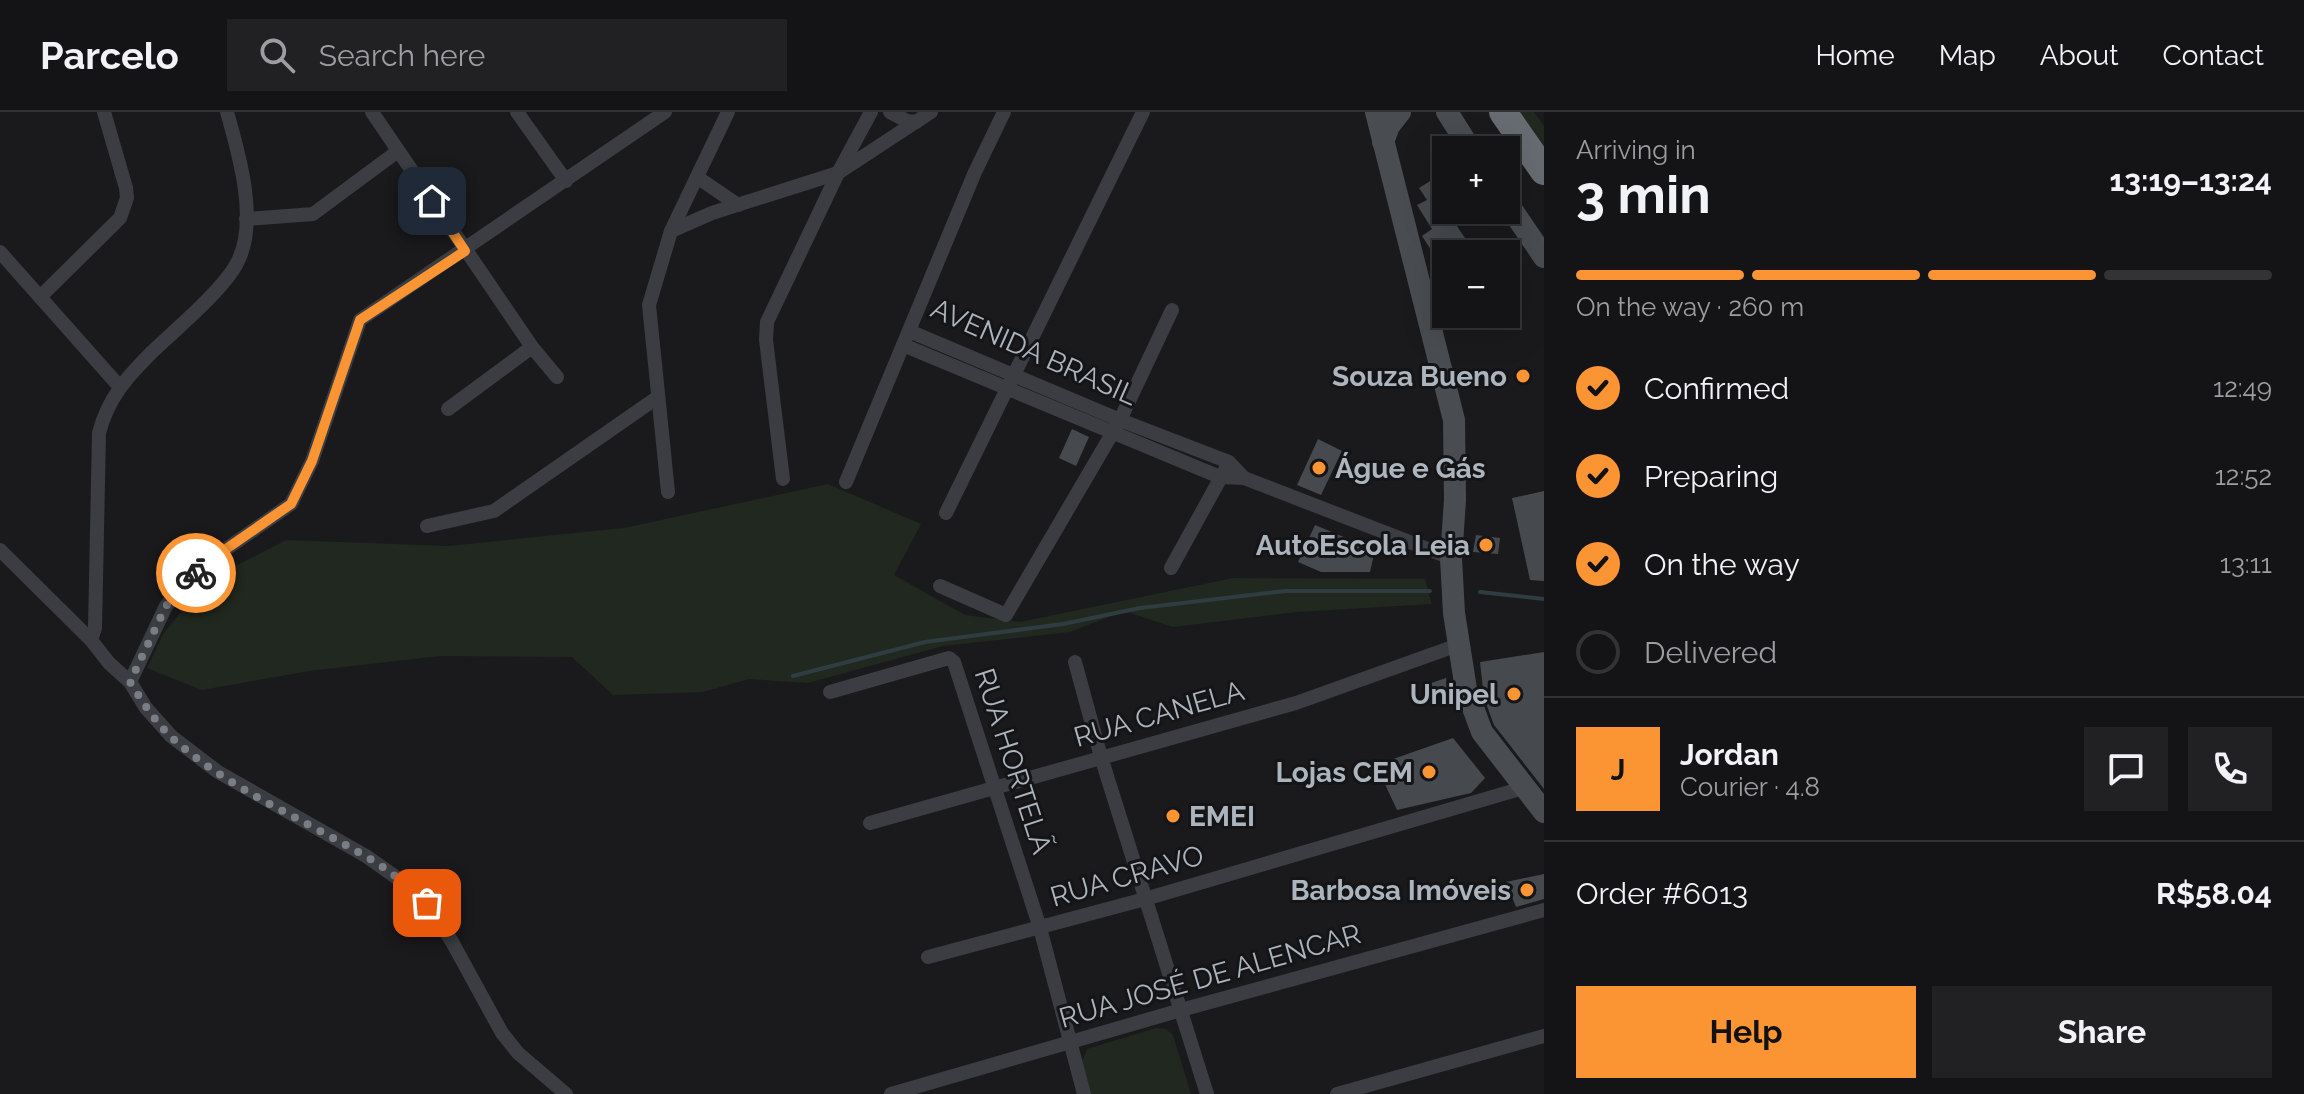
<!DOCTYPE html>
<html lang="en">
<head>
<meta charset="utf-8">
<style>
  :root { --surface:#141416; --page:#212123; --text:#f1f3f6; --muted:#9d9ea1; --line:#333335; --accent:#fb9534 }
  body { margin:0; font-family:Raleway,sans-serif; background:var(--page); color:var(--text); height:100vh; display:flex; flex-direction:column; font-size:30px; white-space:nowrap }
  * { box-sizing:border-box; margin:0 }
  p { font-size:26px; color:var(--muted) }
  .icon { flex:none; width:44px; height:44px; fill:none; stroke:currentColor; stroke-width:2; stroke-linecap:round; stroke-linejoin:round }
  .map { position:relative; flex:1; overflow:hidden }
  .drawer { display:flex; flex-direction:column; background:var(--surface); width:760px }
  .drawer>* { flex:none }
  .fabs { position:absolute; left:1432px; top:24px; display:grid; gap:16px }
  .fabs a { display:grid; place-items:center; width:88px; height:88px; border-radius:0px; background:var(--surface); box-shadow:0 8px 32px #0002,0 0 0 2px var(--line); font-size:40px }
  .pin { position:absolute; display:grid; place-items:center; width:68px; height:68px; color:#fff; margin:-34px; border-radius:16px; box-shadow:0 4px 12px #0006 }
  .courier { position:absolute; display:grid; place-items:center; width:80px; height:80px; margin:-40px; border:6px solid #fb9534; border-radius:50%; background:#fff; color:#222; box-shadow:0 2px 10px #0007 }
  .headline em { font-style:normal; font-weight:700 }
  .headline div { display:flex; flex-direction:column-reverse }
  .headline { display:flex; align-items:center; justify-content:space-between; height:136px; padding:0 32px }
  h1 { font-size:52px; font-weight:700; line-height:60px }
  .bar { display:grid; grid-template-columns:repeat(4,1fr); gap:12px 8px; align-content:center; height:96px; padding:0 32px }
  .bar i { height:10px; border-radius:6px; background:var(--line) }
  .bar .current { background:var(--accent) }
  .bar p { grid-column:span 4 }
  .line { display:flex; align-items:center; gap:20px; padding:0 32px; border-top:2px solid var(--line) }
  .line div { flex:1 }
  .round { display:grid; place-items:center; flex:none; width:84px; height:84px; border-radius:0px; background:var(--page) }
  ol { padding:0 32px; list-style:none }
  li { display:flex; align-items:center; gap:24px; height:88px }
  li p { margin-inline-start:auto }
  li .icon { padding:8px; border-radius:50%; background:var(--accent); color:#111; stroke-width:4 }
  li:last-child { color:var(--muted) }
  li i { width:44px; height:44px; border:4px solid var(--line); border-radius:50% }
  .button { display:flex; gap:16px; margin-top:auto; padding:16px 32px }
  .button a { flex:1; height:92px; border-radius:0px; background:var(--accent); color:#111; font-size:32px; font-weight:700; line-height:92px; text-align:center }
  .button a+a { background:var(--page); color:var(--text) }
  header { display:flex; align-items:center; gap:48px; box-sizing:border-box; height:112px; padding:0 40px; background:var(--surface); border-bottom:2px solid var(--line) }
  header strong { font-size:38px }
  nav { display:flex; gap:44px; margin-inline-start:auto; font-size:28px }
  .search { width:560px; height:72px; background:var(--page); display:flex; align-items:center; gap:20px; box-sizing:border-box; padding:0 28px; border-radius:0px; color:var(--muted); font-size:30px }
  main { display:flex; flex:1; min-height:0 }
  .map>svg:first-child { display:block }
</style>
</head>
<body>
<header>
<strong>Parcelo</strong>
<div class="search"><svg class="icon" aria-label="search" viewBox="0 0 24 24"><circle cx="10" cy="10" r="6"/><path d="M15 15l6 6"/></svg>Search here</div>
<nav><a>Home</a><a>Map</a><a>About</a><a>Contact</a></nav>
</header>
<main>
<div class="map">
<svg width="1544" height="982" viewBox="0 0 1544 982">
  <rect width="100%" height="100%" fill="#1a1a1d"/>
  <g fill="#20281f">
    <path d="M1511,0h23l10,14v32z"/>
    <path d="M828,372l93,40 -27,51 71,40 55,7 213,-44 192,1 7,25 -135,8 -124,15 -49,-16 -54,21 -127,14 -135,37 -59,-4 -46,13 -90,3 -41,-38 -132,-1 -131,15 -107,19 -55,-22 16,-34 43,-53 80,-41 162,6 176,-18z"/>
    <path d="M1156,916l10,1 7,6 18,59h-100l-9,-32 5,-13z"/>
  </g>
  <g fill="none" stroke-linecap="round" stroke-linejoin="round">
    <g stroke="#2f3d42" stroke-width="4">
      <path d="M1480,480l64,7"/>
      <path d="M793,564l132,-34 138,-18 77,-16 145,-17h145"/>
    </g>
  </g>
  <g fill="#46494d">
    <path d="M1435,66l11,18v14l23,34 8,-5 10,15h-41v19l-24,-37 10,-7 -15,-24 10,-5 -8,-12z"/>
    <path d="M1072,317l17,8 -13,29 -17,-8z"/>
    <path d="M1318,327l24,12 -21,44 -24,-10z"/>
    <path d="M1544,379v90l-14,-1 -18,-82z"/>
    <path d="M1315,413l60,25 -5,22h-49l-23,-10z"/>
    <path d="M1476,423l24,3 -2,16 -25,-2z"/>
    <path d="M1544,540v137l-50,-64 -10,-27 -4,-36z"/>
    <path d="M1446,566l2,14 -17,7 -6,-14z"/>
    <path d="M1453,626l32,40 -14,15 -74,17 -21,-45z"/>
    <path d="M1544,762v25l-28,8 -10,-25z"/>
  </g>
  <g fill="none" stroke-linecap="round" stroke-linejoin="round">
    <g stroke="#3b3d42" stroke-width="14">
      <path d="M372,0l160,235 25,30"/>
      <path d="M517,0l49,69"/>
      <path d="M890,0l17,9 9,1"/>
      <path d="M697,65l41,28"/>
      <path d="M246,107l67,-5 85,-63"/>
      <path d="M671,119l41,-18 126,-40 93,-61"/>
      <path d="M0,140l119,134"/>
      <path d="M40,185l80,-79 7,-20 -1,-10 -22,-76"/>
      <path d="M909,219l211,89 109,42 15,16"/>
      <path d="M903,233l317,132 24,1 207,80"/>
      <path d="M448,297l84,-62"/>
      <path d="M783,367l-17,-139 1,-18 71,-149 33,-61"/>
      <path d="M846,370l129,-310 29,-60"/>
      <path d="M668,380l-19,-187 22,-74 57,-119"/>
      <path d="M946,401l197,-401"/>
      <path d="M427,414l67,-15 164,-114"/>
      <path d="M0,438l91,90 18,23 21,19 16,26 25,28 47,36 148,84 34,24 27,23 24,37 51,93 16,20 48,41"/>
      <path d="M1171,456l54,-98"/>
      <path d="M940,474l66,29 114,-195 52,-110"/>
      <path d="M91,528l4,-12 4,-195c9,-35 28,-56 53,-81 23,-22 72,-63 85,-89 22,-41 2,-109 -10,-151"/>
      <path d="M1075,550l26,95 106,337"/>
      <path d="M130,570l36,-76 37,-41 88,-61 21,-43 48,-141 305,-208"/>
      <path d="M830,580l119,-34 5,4 86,266 44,166"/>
      <path d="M870,711l426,-120 162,-58"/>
      <path d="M928,845l217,-58 378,-111"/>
      <path d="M891,982l290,-84 363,-100"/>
      <path d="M1337,982l207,-58"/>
    </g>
    <g stroke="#494d52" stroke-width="22">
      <path d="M1376,0l78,308 1,80 -4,58 3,55 12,76 16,43 62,80"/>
      <path d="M1447,0l24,38"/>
      <path d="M1383,30l6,-16 11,-14"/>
      <path d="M1506,89l38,56"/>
    </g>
    <path stroke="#676c73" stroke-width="28" d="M1503,0l41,59"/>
  </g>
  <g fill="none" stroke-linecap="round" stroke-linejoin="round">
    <path stroke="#797e85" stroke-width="8" stroke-dasharray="0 14.4" d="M196,461l-30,33 -36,76c12,19 24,38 40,54 55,51 129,81 193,119 24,13 44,30 64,48"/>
    <path stroke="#fb9534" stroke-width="10" d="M196,461l7,-8 88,-61 21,-43 48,-141 105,-69 -33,-50"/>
  </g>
  <g fill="#fb9534" stroke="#151518" stroke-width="3">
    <circle cx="1523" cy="264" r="8"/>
    <circle cx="1319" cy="356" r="8"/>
    <circle cx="1486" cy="433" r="8"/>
    <circle cx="1514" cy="582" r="8"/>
    <circle cx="1429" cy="660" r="8"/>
    <circle cx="1173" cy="704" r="8"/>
    <circle cx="1527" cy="778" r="8"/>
  </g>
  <g text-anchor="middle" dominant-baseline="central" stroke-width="6" stroke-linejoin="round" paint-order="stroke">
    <g font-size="28" fill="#acb4bd" stroke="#151518">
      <text transform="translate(1034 240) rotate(24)">AVENIDA BRASIL</text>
      <text transform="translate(1159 602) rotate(-16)">RUA CANELA</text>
      <text transform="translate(1013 649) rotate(72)">RUA HORTELÃ</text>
      <text transform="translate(1127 764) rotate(-16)">RUA CRAVO</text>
      <text transform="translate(1210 864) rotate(-16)">RUA JOSÉ DE ALENCAR</text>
    </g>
    <g font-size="28" font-weight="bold" fill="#acb4bd" stroke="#151518" text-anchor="end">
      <text x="1507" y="264">Souza Bueno</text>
      <text x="1335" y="356" text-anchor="start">Águe e Gás</text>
      <text x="1470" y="433">AutoEscola Leia</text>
      <text x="1498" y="582">Unipel</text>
      <text x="1413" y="660">Lojas CEM</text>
      <text x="1189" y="704" text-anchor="start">EMEI</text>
      <text x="1511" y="778">Barbosa Imóveis</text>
    </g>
  </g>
</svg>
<div class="fabs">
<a>+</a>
<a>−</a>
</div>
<div class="pin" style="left:427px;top:791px;background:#ea580c"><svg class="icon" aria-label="bag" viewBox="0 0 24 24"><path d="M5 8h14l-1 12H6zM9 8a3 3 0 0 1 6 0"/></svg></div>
<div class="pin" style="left:432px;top:89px;background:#1f2937"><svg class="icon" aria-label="home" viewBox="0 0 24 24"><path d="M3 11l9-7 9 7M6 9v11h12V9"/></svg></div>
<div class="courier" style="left:196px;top:461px"><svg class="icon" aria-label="bike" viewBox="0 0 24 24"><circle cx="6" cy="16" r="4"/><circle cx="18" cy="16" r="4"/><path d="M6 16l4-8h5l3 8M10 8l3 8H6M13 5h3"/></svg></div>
</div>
<section class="drawer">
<div class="headline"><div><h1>3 min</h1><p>Arriving in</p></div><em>13:19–13:24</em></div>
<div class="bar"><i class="current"></i><i class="current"></i><i class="current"></i><i></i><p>On the way · 260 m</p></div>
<ol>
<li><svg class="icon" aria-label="check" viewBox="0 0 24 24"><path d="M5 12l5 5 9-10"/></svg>Confirmed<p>12:49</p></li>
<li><svg class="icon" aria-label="check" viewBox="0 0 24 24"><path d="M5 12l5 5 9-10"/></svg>Preparing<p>12:52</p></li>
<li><svg class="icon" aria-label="check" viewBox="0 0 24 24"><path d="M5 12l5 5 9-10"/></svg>On the way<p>13:11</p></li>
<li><i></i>Delivered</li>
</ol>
<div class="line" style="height:144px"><b class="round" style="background:var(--accent);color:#111">J</b><div><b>Jordan</b><p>Courier · 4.8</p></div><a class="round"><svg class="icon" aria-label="chat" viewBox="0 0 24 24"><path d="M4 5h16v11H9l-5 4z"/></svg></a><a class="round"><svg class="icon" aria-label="phone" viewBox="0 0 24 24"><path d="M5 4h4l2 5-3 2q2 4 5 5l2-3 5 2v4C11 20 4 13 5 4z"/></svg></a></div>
<div class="line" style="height:104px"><div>Order #6013</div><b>R$58.04</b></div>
<div class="button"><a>Help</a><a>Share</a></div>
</section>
</main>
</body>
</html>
